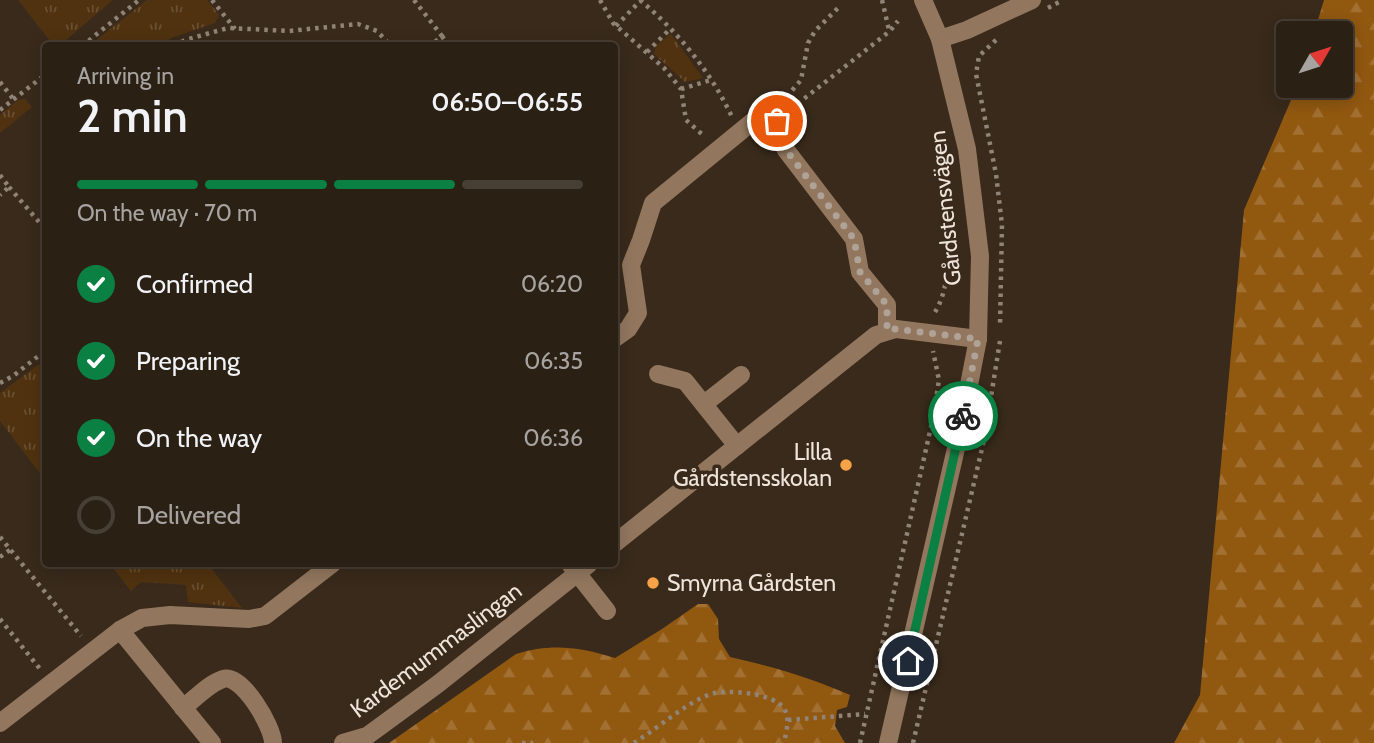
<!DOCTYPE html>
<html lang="en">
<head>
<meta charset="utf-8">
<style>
  :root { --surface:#2b2014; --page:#33281d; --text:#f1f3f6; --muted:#a6a3a0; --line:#473e34; --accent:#0b8043 }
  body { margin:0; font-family:Cabin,sans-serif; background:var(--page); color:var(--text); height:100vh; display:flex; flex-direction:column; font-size:26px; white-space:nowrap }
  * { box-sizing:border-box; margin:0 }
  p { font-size:23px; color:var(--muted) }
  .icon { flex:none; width:38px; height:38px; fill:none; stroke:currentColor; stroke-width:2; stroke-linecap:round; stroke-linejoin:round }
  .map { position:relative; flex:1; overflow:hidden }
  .sheet { position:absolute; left:42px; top:42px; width:576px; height:525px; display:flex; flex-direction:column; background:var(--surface); border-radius:7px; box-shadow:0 4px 18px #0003,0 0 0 2px var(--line) }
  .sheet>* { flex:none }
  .needle { width:46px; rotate:51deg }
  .controls { position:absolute; left:1276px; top:21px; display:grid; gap:14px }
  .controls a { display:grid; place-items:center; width:77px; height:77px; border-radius:7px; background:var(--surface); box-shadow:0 4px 18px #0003,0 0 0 2px var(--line); font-size:35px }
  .pin { position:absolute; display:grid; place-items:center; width:60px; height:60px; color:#fff; margin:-30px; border:4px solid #fff; border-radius:50%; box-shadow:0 2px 7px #0007 }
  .courier { position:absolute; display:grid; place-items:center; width:70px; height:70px; margin:-35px; border:5px solid #0b8043; border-radius:50%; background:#fff; color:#222; box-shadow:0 2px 9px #0007 }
  .overview em { font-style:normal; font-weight:600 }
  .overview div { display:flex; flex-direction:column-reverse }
  .overview { display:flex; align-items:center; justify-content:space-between; height:119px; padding:0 35px }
  h1 { font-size:46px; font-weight:600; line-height:52px }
  .bar { display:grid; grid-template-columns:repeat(4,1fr); gap:10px 7px; align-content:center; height:84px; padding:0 35px }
  .bar i { height:9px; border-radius:5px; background:var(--line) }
  .bar .selected { background:var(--accent) }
  .bar p { grid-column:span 4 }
  ol { padding:0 35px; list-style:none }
  li { display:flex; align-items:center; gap:21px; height:77px }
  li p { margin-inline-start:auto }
  li .icon { padding:7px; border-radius:50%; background:var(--accent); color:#fff; stroke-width:4 }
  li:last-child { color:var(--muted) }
  li i { width:38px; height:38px; border:4px solid var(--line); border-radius:50% }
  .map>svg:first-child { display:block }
</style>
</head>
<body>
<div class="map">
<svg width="1374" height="743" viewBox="0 0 1374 743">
  <defs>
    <pattern id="grass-tufts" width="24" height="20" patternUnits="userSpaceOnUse" patternTransform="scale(1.75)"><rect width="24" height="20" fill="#503210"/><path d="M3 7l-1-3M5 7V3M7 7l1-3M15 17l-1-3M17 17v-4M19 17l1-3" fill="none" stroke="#6a5032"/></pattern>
    <pattern id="forest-firs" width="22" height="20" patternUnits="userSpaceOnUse" patternTransform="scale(1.75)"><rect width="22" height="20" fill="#915810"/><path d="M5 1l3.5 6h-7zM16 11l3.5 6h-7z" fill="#a17032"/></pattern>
  </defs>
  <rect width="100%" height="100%" fill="#392a1b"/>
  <g fill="url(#grass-tufts)">
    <path d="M18,0h95l-53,45 -6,1z"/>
    <path d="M147,0h60l12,15 -4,8 -44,15 -11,7h-70z"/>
    <path d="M670,34h1l32,44 -18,4 -31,-28 2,-8z"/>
    <path d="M25,99l7,8 -32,26v-18l18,-15z"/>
    <path d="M45,364h1l-1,116 -45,-59v-28l38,-28z"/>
    <path d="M110,564h98l34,44 -54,-6 -2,-17 -45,-3 -10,9z"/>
  </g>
  <g fill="url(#forest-firs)">
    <path d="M1324,0h50v743h-200l26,-48 44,-485 53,-124h43v-53h-26z"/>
    <path d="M698,604h10l10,15 1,20 11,18c41,9 82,21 120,38l-3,12 -10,3 -2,16 10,17h-456l127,-89c35,-11 64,-7 99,4l47,-29z"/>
  </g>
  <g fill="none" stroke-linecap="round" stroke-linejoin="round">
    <g stroke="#908377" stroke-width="4.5" stroke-dasharray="3.5 5" stroke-linecap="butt">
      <path d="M212,0l23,29"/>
      <path d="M414,0l28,36 -12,10"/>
      <path d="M600,0l13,23 51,45 17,21 5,31 18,16"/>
      <path d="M640,0c38,32 71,72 92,117"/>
      <path d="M882,0l7,30"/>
      <path d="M1048,8l15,-8"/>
      <path d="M616,26l25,-26"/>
      <path d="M442,36l6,10"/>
      <path d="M996,40l-17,16 -3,18 20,100 6,51 -2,101"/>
      <path d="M82,46l57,-46"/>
      <path d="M174,46l11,-6 43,-12 61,3 69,-7 19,7 14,15"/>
      <path d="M647,52l24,-24"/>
      <path d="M0,82l14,18"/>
      <path d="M681,89l30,-9"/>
      <path d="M781,103l20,-23 7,-37 7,-12 25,-25"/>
      <path d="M791,109l99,-78 8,-10"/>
      <path d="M0,110l46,-36"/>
      <path d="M0,175l9,12 -9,8"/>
      <path d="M9,187l37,43"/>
      <path d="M935,312c25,-39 7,-123 3,-169l6,-10"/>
      <path d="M0,383l13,-7 33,-26"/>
      <path d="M0,537l81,99"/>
      <path d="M0,557l10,-7"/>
      <path d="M0,619l40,50"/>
      <path d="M788,720l77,-6"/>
      <path d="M522,743h11"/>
      <path d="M634,743c24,-15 48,-37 74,-48 16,-7 69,-2 77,15 5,10 1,23 -1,33"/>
      <path d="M860,743l73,-325 6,-38 -6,-29"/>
      <path d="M913,743l71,-303 16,-99"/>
    </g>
    <g stroke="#92775e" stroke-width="18">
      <path d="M940,39l27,-9 65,-30"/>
      <path d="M614,339l14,-10 10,-16 -7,-48 10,-25 12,-37 99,-81 11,-2 14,1 1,11 8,18 68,89 6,33 27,33v25"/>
      <path d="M658,374l27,7 52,65"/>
      <path d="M704,404l37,-29"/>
      <path d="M614,544l262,-209 20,-6 82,10"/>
      <path d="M570,564l37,47"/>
      <path d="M120,630l92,113"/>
      <path d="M183,708c12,-9 25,-24 40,-29 19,-6 50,48 50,64"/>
      <path d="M0,723l120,-93 22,-12 28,-3 79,4 16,-3 67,-52"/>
      <path d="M343,743l24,-7 71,-52 151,-120"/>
      <path d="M888,743l72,-312 18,-92 2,-83 -13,-107 -27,-110 -17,-39"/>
    </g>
  </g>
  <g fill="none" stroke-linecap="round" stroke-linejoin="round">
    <path stroke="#afa397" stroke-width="7" stroke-dasharray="0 12.6" d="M777,121l1,11 8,18 68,89 6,33 27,33v25l9,-1 82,10 -15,77"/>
    <path stroke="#0b8043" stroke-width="9" d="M908,661l55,-245"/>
  </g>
  <g fill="#f6a246" stroke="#392a1b" stroke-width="2.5">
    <circle cx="846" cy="465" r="7"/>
    <circle cx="653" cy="583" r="7"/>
  </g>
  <g text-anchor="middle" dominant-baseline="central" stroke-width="7" stroke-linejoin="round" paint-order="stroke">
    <g font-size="23" fill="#eee4da" stroke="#392a1b">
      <text transform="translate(945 208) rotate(-96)">Gårdstensvägen</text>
      <text transform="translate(436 650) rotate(-37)">Kardemummaslingan</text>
    </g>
    <g font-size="23" fill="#eee4da" stroke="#392a1b" text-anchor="end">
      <text x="832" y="452">Lilla<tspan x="832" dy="26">Gårdstensskolan</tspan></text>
      <text x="667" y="583" text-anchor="start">Smyrna Gårdsten</text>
    </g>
  </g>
</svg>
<div class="controls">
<a><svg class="needle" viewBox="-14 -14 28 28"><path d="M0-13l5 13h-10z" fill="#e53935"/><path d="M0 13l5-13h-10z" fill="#a6a3a0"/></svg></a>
</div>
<div class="pin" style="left:777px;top:121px;background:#ea580c"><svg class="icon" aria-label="bag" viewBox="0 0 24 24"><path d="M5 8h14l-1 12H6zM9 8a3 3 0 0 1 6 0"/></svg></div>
<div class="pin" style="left:908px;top:661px;background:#1f2937"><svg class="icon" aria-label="home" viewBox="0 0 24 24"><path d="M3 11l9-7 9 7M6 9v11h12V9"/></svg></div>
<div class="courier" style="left:963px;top:416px"><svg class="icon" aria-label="bike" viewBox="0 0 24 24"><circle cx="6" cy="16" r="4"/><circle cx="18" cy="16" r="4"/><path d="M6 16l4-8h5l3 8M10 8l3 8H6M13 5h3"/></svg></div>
<section class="sheet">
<div class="overview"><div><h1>2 min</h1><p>Arriving in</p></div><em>06:50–06:55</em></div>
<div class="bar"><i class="selected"></i><i class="selected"></i><i class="selected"></i><i></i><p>On the way · 70 m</p></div>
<ol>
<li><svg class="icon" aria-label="check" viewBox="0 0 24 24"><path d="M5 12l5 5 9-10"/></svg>Confirmed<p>06:20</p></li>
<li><svg class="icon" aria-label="check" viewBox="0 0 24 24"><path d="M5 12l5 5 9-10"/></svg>Preparing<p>06:35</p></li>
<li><svg class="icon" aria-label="check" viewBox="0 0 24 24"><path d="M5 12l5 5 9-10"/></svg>On the way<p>06:36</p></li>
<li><i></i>Delivered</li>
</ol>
</section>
</div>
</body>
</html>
